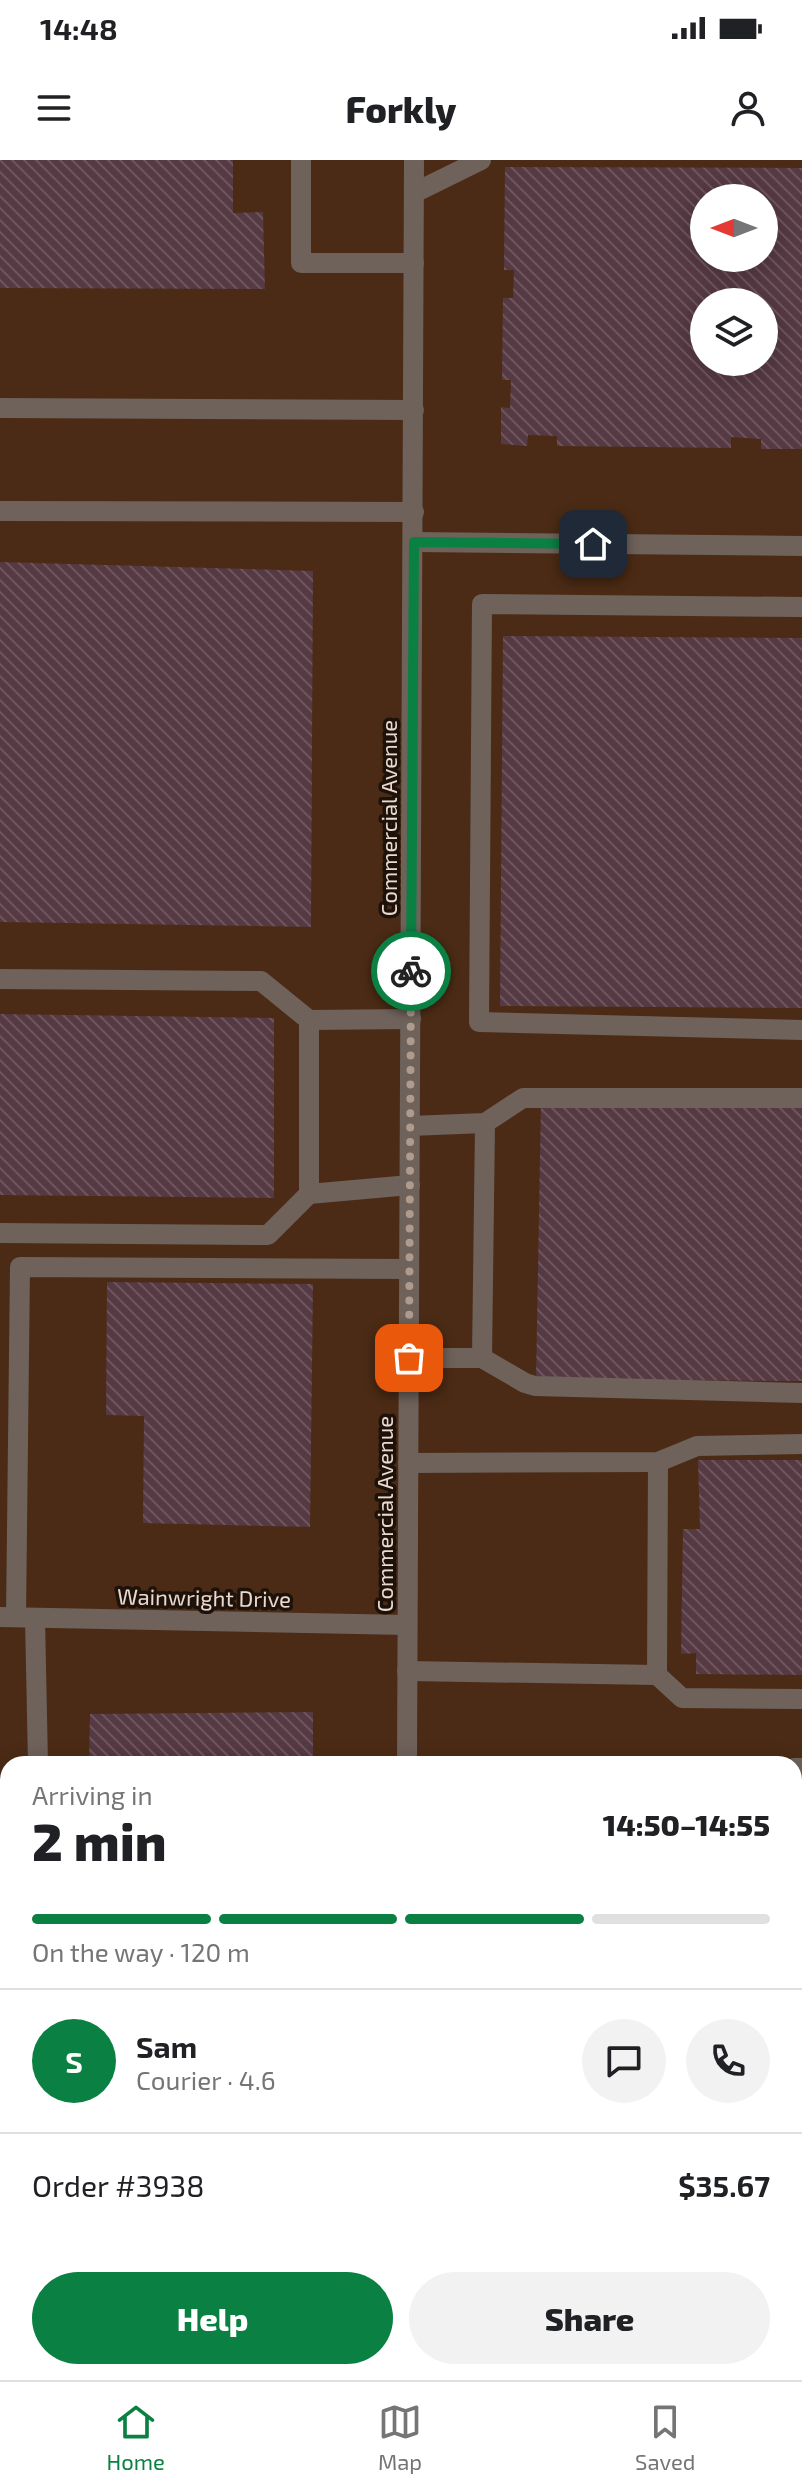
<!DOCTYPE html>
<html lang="en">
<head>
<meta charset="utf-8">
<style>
  :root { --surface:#fff; --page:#f2f2f2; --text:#202124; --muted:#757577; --line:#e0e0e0; --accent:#0b8043 }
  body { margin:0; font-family:"Exo 2",sans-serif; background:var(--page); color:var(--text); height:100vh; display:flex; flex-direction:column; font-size:30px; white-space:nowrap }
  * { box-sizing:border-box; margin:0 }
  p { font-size:26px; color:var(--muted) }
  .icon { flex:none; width:44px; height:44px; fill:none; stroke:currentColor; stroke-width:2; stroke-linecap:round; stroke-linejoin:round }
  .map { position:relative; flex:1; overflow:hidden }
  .sheet { position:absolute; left:0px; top:1596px; width:802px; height:624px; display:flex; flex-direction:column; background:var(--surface); border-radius:24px 24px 0 0; box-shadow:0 4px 20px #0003 }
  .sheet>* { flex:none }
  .needle { width:52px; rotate:270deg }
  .tools { position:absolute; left:690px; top:24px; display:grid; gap:16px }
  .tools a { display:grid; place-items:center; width:88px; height:88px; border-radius:50%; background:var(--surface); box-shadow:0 4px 20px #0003; font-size:40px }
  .pin { position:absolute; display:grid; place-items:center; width:68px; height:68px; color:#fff; margin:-34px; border-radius:16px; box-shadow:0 4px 12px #0006 }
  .courier { position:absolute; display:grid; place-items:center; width:80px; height:80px; margin:-40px; border:6px solid #0b8043; border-radius:50%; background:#fff; color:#222; box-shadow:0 2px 10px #0007 }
  .head em { font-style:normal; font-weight:800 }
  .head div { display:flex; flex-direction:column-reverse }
  .head { display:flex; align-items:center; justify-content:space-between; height:136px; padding:0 32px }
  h1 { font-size:52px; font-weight:800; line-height:60px }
  .bar { display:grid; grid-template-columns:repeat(4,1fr); gap:12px 8px; align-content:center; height:96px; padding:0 32px }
  .bar i { height:10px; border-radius:6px; background:var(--line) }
  .bar .current { background:var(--accent) }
  .bar p { grid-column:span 4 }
  .line { display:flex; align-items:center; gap:20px; padding:0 32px; border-top:2px solid var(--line) }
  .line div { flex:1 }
  .round { display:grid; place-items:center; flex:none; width:84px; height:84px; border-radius:42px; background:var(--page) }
  .button { display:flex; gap:16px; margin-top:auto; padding:16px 32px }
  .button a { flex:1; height:92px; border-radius:48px; background:var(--accent); color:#fff; font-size:32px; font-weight:800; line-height:92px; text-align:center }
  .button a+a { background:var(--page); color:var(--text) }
  .status { display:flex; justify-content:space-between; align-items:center; height:56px; padding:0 40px; background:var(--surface); direction:ltr }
  .status svg { height:22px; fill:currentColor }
  header { display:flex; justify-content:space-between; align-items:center; height:104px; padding:0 32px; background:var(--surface); font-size:36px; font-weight:800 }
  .tab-bar { display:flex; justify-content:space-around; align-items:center; height:112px; border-top:2px solid var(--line); background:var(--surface); font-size:22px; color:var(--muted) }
  .tab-bar a { display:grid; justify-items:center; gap:4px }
  .tab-bar .current { color:var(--accent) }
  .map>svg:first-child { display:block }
</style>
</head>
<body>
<div class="status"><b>14:48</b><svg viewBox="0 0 49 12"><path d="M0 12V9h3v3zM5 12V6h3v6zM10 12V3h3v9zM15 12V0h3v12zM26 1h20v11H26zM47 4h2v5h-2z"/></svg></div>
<header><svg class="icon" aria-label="menu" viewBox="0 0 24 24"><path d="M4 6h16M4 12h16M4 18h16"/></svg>Forkly<svg class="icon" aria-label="person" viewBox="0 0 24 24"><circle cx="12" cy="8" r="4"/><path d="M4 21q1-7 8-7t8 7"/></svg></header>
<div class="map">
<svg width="802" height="2220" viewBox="0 0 802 2220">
  <defs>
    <pattern id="building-back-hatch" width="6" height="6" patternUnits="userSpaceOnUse" patternTransform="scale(2)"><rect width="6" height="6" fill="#553943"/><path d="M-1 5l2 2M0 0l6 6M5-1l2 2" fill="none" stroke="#6e555d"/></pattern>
  </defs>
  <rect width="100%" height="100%" fill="#3f2514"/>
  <path fill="#4b2b15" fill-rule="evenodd" d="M0,0h802v2220h-802zM704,38h60v60h-60zM704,142h60v60h-60zM8,1604h786v608h-786z"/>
  <g fill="url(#building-back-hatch)" fill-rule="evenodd">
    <path d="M0,0h233v53l30,-1 2,77 -265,-1z"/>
    <path d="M505,7l297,1v281h-41v-10l-30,-2v11l-174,-2v-10l-29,-1 -1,11 -26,-2v-37l9,1 1,-28h-9l1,-82h10l1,-28h-10zM704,38h60v60h-60zM704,142h60v60h-60z"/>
    <path d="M0,402l313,9 -2,356 -311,-5z"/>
    <path d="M503,476l299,2v370l-302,-2z"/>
    <path d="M0,854l274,4v180l-274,-3z"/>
    <path d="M541,942l261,3v276l-266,-2z"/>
    <path d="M107,1122l206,2 -3,243 -167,-4 1,-107 -38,-1z"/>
    <path d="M698,1300h104v215l-106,-1v-21l-15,1 2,-125h17z"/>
    <path d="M313,1552v52h-224l1,-50z"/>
    <rect x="794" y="1631" width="8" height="269"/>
    <path d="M794,2005h8v215h-303v-8h295z"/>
    <rect x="0" y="2056" width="8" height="139"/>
  </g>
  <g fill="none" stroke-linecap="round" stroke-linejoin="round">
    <g stroke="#6e625b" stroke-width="20">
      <path d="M301,0v103h113"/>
      <path d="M414,33l67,-33"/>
      <path d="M0,248l414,2"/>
      <path d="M0,351l414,1"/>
      <path d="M802,447l-320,-3 -3,418 323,8"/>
      <path d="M0,819l261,2 48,39 102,-1"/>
      <path d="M309,860v174"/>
      <path d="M410,966l75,-3 38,-25h279"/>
      <path d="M0,1073l268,2 41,-41 101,-9"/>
      <path d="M409,1198h73l43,25 10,3 267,7"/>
      <path d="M482,1198l3,-235"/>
      <path d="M408,1303l250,-1 39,-16 105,-2"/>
      <path d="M16,1457l4,-350 389,2"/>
      <path d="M35,1458l3,146"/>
      <path d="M407,1511l250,4 25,23 120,1"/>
      <path d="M657,1515l1,-213"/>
      <path d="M794,1608h8"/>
      <path d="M794,1916l8,1"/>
      <path d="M0,2020h8"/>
    </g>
    <g stroke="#6e625b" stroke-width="20">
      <path d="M414,382l388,4"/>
      <path d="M0,1457l407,8"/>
      <path d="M407,1604l7,-1604"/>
      <path d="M404,2220v-8"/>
    </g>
  </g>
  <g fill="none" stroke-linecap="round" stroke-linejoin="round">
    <path stroke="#af9a8e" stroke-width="8" stroke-dasharray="0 14.4" d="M409,1198l2,-387"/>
    <path stroke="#0b8043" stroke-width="10" d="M411,811l3,-429 179,2"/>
  </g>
  <g text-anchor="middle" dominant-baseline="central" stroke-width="7" stroke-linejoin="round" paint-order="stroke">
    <g font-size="22" fill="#ebd9cf" stroke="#1d120a">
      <text transform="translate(388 658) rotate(-90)">Commercial Avenue</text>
      <text transform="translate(384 1354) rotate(-90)">Commercial Avenue</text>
      <text transform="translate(204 1437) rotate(1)">Wainwright Drive</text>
    </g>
  </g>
</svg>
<div class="tools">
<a><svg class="needle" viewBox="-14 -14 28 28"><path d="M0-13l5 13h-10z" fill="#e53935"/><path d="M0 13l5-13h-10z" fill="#757577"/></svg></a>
<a><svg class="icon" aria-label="layers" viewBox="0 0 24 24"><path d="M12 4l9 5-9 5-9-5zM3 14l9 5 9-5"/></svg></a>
</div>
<div class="pin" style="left:409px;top:1198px;background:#ea580c"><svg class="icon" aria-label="bag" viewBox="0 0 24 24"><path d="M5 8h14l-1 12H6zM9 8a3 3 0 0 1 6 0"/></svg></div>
<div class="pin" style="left:593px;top:384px;background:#1f2937"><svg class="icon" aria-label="home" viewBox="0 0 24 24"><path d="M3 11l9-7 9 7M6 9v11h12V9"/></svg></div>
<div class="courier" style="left:411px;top:811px"><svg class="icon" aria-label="bike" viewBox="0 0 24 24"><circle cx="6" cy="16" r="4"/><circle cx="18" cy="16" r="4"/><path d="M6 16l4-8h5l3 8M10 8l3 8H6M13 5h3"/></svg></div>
<section class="sheet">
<div class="head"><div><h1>2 min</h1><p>Arriving in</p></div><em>14:50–14:55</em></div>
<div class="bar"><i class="current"></i><i class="current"></i><i class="current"></i><i></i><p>On the way · 120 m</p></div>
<div class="line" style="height:144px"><b class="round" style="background:var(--accent);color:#fff">S</b><div><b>Sam</b><p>Courier · 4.6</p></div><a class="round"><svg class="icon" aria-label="chat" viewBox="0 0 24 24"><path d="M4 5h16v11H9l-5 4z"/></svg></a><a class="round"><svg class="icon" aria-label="phone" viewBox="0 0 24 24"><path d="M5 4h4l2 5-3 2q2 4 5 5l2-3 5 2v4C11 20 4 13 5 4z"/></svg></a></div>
<div class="line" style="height:104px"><div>Order #3938</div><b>$35.67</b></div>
<div class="button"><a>Help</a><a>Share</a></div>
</section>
</div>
<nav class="tab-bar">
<a class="current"><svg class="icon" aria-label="home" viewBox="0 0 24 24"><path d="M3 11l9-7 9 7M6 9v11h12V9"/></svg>Home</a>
<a><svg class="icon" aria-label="map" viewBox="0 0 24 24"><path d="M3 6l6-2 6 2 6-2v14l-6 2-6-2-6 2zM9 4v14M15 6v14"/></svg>Map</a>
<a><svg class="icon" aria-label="saved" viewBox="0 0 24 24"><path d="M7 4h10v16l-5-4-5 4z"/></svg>Saved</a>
</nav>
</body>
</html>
